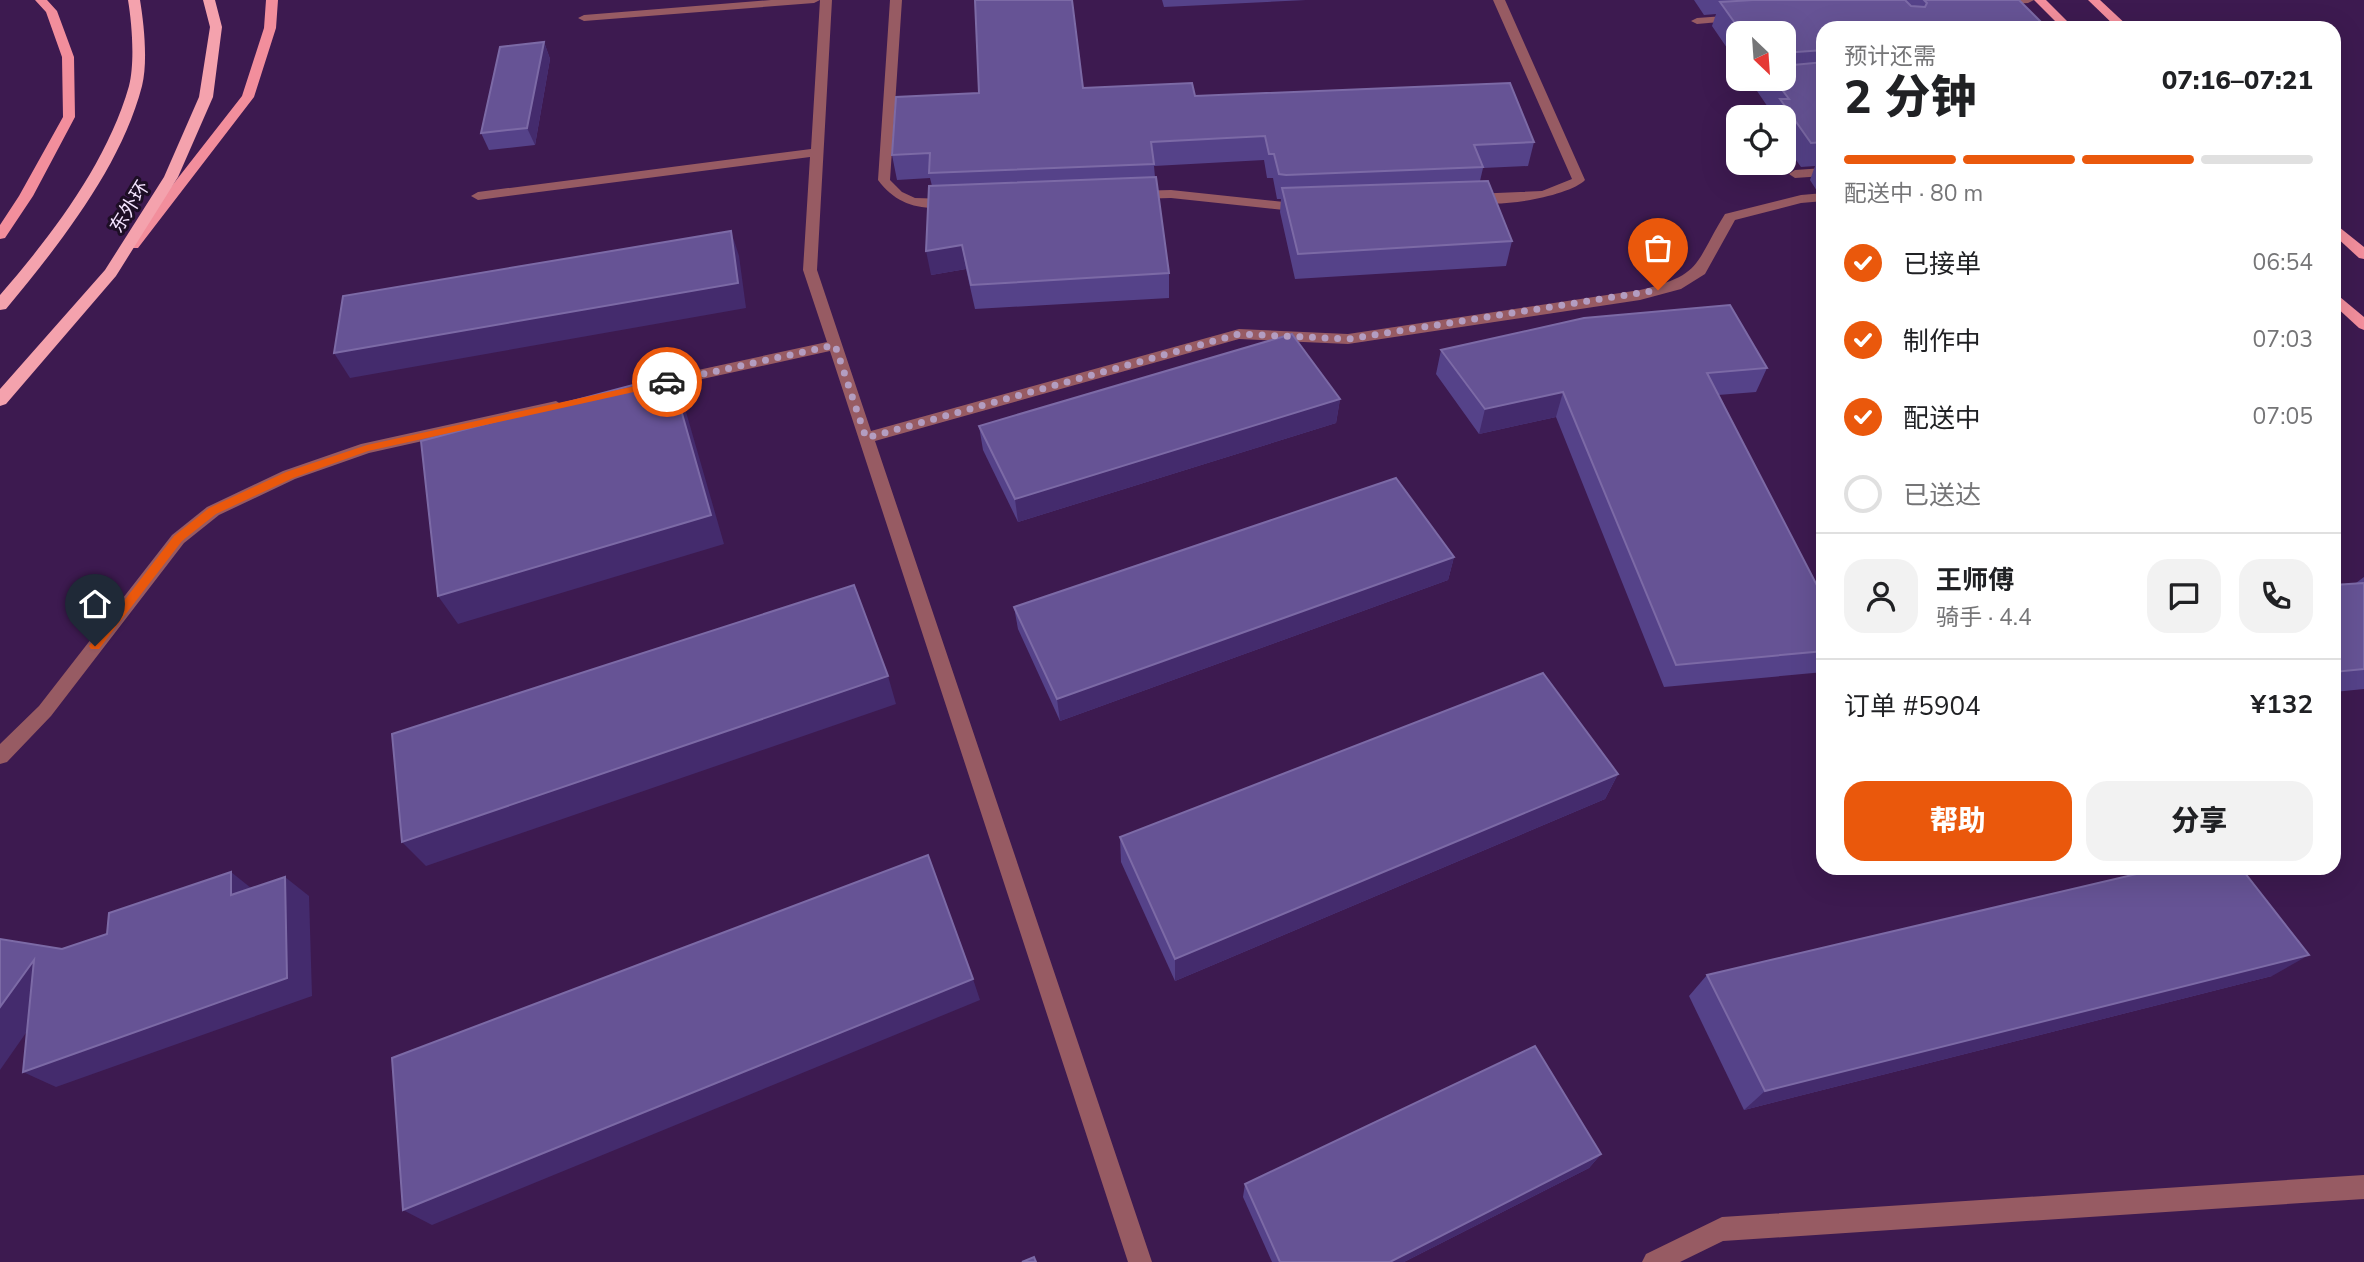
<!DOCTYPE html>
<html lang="zh">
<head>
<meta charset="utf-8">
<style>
  :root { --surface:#fff; --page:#f2f2f2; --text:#202124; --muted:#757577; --line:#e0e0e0; --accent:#ea580c }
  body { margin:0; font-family:"Nunito Sans","Noto Sans SC",sans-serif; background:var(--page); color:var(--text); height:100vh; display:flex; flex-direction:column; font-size:26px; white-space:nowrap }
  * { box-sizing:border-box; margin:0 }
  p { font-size:23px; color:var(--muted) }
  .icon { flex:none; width:38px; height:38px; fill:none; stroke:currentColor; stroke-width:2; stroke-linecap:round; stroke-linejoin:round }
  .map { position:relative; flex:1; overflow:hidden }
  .details { position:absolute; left:1816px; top:21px; width:525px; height:854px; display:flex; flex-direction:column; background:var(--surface); border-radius:21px; box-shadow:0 7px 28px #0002 }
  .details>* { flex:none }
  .needle { width:46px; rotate:155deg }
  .buttons { position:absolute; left:1726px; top:21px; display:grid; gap:14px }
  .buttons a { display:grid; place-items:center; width:70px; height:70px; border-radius:14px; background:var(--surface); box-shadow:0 7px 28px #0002; font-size:35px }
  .pin { position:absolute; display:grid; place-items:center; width:60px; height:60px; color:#fff; margin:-72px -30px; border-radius:50% 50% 50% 0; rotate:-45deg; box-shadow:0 0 7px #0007 }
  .pin .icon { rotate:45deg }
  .courier { position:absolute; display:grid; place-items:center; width:70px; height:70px; margin:-35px; border:5px solid #ea580c; border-radius:50%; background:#fff; color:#222; box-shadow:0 2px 9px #0007 }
  .head em { font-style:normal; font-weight:800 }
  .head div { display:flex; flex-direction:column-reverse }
  .head { display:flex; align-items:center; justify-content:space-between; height:119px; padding:0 28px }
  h1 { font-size:46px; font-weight:800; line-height:52px }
  .bar { display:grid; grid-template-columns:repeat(4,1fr); gap:10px 7px; align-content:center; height:84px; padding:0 28px }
  .bar i { height:9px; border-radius:5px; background:var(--line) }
  .bar .current { background:var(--accent) }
  .bar p { grid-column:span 4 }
  .line { display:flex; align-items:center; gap:18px; padding:0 28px; border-top:2px solid var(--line) }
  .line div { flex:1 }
  .round { display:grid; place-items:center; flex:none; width:74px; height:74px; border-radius:21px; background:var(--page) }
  ol { padding:0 28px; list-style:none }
  li { display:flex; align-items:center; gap:21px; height:77px }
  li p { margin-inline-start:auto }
  li .icon { padding:7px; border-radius:50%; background:var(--accent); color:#fff; stroke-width:4 }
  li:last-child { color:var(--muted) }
  li i { width:38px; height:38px; border:4px solid var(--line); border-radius:50% }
  .action { display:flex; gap:14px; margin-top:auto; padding:14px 28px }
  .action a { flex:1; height:80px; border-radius:21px; background:var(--accent); color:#fff; font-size:28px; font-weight:800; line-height:80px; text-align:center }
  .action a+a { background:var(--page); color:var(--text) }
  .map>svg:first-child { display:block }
</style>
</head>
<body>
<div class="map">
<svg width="2364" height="1262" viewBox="0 0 2364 1262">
  <rect width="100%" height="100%" fill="#3d1a50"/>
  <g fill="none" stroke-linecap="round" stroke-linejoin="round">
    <g fill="#975b63" fill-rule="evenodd">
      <path d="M771,0h49l-6,3 -230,18 -6,-3 6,-3z"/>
      <path d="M820,0h12l-15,270 54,161 368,-102 109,5 292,-44c63,-15 54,-26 85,-76l76,-19 23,-2v8l-23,2 -66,17 -30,54 -24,15 -41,11 -292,44 -109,-5 -364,102 277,821h-24l-298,-911 -178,39 -8,-5 8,-5 175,-38 -24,-72 7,-113 -332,43 -7,-4 7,-4 333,-43z"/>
      <path d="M890,0h12l-12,180 12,12 13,6 34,1 5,1v6c-31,6 -58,-1 -76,-26z"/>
      <path d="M1493,0h12l80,180c-16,17 -101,32 -119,18l7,-4 69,-3 30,-12z"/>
      <path d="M1992,0h42l-6,3 -32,2 -4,-1z"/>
      <path d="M1738,15l4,1v4l-45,4 -6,-3 6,-3z"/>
      <path d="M1824,75v8l-85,7 -6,-4 6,-4z"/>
      <path d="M1824,168v8l-29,2 -6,-4 6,-4z"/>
      <path d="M1171,190l113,12 18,-1 7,4 -7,4 -18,1 -113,-12 -36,1 -7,-4 7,-4z"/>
      <path d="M556,401l8,5 -3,4 -192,43 -74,26 -76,36 -35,28 -133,173 -44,46 -7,2v-20l39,-38 133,-171 35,-28 76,-36 78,-27z"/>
      <path d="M2364,1175v24l-641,42 -43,21h-38l4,-8 76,-37z"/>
    </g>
    <g fill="#f28e9c" fill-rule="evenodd">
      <path d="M35,0h12l10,11 17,46 1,60 -42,79 -28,42 -5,1v-14l19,-29 44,-79 -1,-60 -16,-45z"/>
      <path d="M266,0h12l-2,28 -22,69 -116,151h-10v-6l114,-146 22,-68z"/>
      <path d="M2034,0h12l28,28h-12z"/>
      <path d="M2088,0h12l30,28h-13z"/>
      <path d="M2334,223l30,24v12l-5,-1 -25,-23z"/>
      <path d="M2334,292l30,25v13l-5,-2 -25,-23z"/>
    </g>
    <g fill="#f4a2ad" fill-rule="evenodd">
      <path d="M128,0h12c4,24 8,62 2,86 -21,81 -83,159 -136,223l-6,1v-15c52,-60 107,-132 129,-209 6,-24 3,-62 -1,-86z"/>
      <path d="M203,0h12l7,27 -9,70 -35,80 -62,99 -110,128 -6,2v-17l105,-119 59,-93 35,-80 11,-70z"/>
    </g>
  </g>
  <g fill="#554289">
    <path d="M1162,0h144l-142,7z"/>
    <path d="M1694,0h325l-195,28v163h-7l-7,-11 5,-14 -14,1 -18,-25v-25h-10l1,-1 -17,-25 5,-12h21v-46h-45v31l-26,-38 4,-12 -12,1z"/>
    <path d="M544,42l6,17 -15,86 -46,5 -8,-17z"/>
    <path d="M1083,88l112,8 339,46 -6,24 -45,2 -3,13 32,60 -6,25 -211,13 -15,-67 1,-13h-4l-4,-21h-6l-3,-18 -110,6 1,11 14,96v25l-194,11 -9,-40 -35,6 1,-89 -2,-8 -33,2 -5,-25 87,-62z"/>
    <path d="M1441,350l326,18 -11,24 -38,3 106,204v73l-160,15 -108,-270 -77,17 -43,-60z"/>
    <path d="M1340,399l-4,24 -318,99 -35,-72 -4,-24z"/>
    <path d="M1454,557l-6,23 -388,141 -42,-92 -4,-22z"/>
    <path d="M2364,577v112l-30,3v-107l22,-2z"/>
    <path d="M1618,774l-13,25 -430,182 -54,-119 -1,-25z"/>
    <path d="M1707,975l565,1 -528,134 -55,-114z"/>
    <path d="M1601,1154l-12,14 -185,94h-132l-29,-65 2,-13z"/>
  </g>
  <g fill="#442b6d">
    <path d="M544,42l6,17 -15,86 -8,-17z"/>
    <path d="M731,231l8,25 7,52 -396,70 -16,-25z"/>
    <path d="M962,245l4,24 -35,6 -5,-24z"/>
    <path d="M671,375l13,30 40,139 -266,80 -20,-28z"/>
    <path d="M1563,392l-7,25 -77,17 6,-25z"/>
    <path d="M1340,399l-4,24 -318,99 -3,-23z"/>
    <path d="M1454,557l-6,23 -388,141 -3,-22z"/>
    <path d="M888,676l8,28 -470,162 -24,-24z"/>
    <path d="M1618,774l-13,25 -430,182v-22z"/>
    <path d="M231,872l25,20 -25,3z"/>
    <path d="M285,877l24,19 3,100 -256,91 -33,-15z"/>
    <path d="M2309,955l-37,21 -528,134 21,-19z"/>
    <path d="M34,960l31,17 -65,93v-63z"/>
    <path d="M973,979l7,21 -548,225 -29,-15z"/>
    <path d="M1601,1154l-12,14 -185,94h-14z"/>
  </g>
  <g fill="#665395" stroke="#7c6aa6" stroke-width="2">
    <path d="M975,0h97l11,88 109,-5 3,13 315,-13 24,59 -60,3 9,22 -197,8 -7,-1 -5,-20h-5l-4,-18 -114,6 3,22 -225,9 1,-20 -38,2 4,-58 83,-4z"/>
    <path d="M1753,0h152l6,6 14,1 2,-4 -3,-3h95l28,28h-223v22l-41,3v-20h-41l-22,-31z"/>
    <path d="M544,42l-17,86 -46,5 19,-86z"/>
    <path d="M1824,62v80l-13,1 -31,-44h9l-15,-20h9v-13z"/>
    <path d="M1156,177l13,96 -198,12 -9,-40 -36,6 3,-65z"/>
    <path d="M1488,181l24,60 -214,13 -16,-66z"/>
    <path d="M731,231l7,52 -404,70 9,-57z"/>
    <path d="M1730,305l37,63 -60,5 117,226v52l-148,14 -113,-273 -78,17 -44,-59 143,-32z"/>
    <path d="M1292,334l48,65 -325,100 -36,-73z"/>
    <path d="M671,375l40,140 -273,81 -17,-155z"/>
    <path d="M1396,478l58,79 -397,142 -43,-92z"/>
    <path d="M2364,583v86l-30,3v-87z"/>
    <path d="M854,585l34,91 -486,166 -10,-108z"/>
    <path d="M1543,673l75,101 -443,185 -55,-122z"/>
    <path d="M928,855l45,124 -570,231 -11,-152z"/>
    <path d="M2162,868h79l68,87 -544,136 -58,-116z"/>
    <path d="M231,872v23l54,-18 2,101 -264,94 11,-112 -34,47v-68l62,10 45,-15 2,-21z"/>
    <path d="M1535,1046l66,108 -211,108h-110l-35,-78z"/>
    <path d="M1034,1257l2,5h-14z"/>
  </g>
  <path fill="#ea580c" d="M667,379l5,3 -2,2 -302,67 -75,27 -77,36 -34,27 -83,108h-8l-2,-3 85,-110 35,-28 77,-36 81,-27z"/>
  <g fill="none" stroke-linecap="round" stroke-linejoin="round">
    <path stroke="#b39dc1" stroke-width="7" stroke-dasharray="0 12.6" d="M667,382l168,-37 31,93 373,-104 109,5 310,-49"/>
  </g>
  <g text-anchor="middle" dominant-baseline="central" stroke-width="6" stroke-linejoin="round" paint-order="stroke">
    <g font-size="19" fill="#f3e3fe" stroke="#1d0e25">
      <text transform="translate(130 207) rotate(-58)">东外环</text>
    </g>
  </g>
</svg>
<div class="buttons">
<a><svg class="needle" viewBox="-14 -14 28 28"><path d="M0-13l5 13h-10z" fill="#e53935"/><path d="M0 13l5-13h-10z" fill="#757577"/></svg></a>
<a><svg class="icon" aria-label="locate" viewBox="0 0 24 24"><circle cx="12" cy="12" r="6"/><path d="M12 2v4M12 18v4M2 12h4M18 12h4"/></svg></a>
</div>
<div class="pin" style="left:1658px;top:290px;background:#ea580c"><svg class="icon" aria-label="bag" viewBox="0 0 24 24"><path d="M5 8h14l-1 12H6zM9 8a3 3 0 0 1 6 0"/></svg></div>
<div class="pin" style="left:95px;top:646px;background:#1f2937"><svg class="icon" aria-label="home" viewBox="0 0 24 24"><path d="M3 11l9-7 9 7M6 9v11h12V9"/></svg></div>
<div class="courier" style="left:667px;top:382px"><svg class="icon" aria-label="car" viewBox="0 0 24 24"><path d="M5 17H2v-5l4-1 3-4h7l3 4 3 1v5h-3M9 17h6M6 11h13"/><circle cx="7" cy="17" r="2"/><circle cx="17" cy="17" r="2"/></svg></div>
<section class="details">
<div class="head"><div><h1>2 分钟</h1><p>预计还需</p></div><em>07:16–07:21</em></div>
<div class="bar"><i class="current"></i><i class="current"></i><i class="current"></i><i></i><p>配送中 · 80 m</p></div>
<ol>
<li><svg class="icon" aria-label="check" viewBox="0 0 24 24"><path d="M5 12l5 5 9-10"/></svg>已接单<p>06:54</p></li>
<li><svg class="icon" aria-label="check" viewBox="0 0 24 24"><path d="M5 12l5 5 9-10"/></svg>制作中<p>07:03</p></li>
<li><svg class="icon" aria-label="check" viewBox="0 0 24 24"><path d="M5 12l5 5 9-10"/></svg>配送中<p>07:05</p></li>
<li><i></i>已送达</li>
</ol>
<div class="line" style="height:126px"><a class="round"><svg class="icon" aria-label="person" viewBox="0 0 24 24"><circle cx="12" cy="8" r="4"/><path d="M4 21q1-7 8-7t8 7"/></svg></a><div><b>王师傅</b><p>骑手 · 4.4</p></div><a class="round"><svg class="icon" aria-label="chat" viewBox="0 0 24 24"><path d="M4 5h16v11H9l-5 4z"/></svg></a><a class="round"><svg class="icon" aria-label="phone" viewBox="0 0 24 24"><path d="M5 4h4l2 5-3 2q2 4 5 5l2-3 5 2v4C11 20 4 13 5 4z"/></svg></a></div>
<div class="line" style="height:91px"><div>订单 #5904</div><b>¥132</b></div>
<div class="action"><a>帮助</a><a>分享</a></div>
</section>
</div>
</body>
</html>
